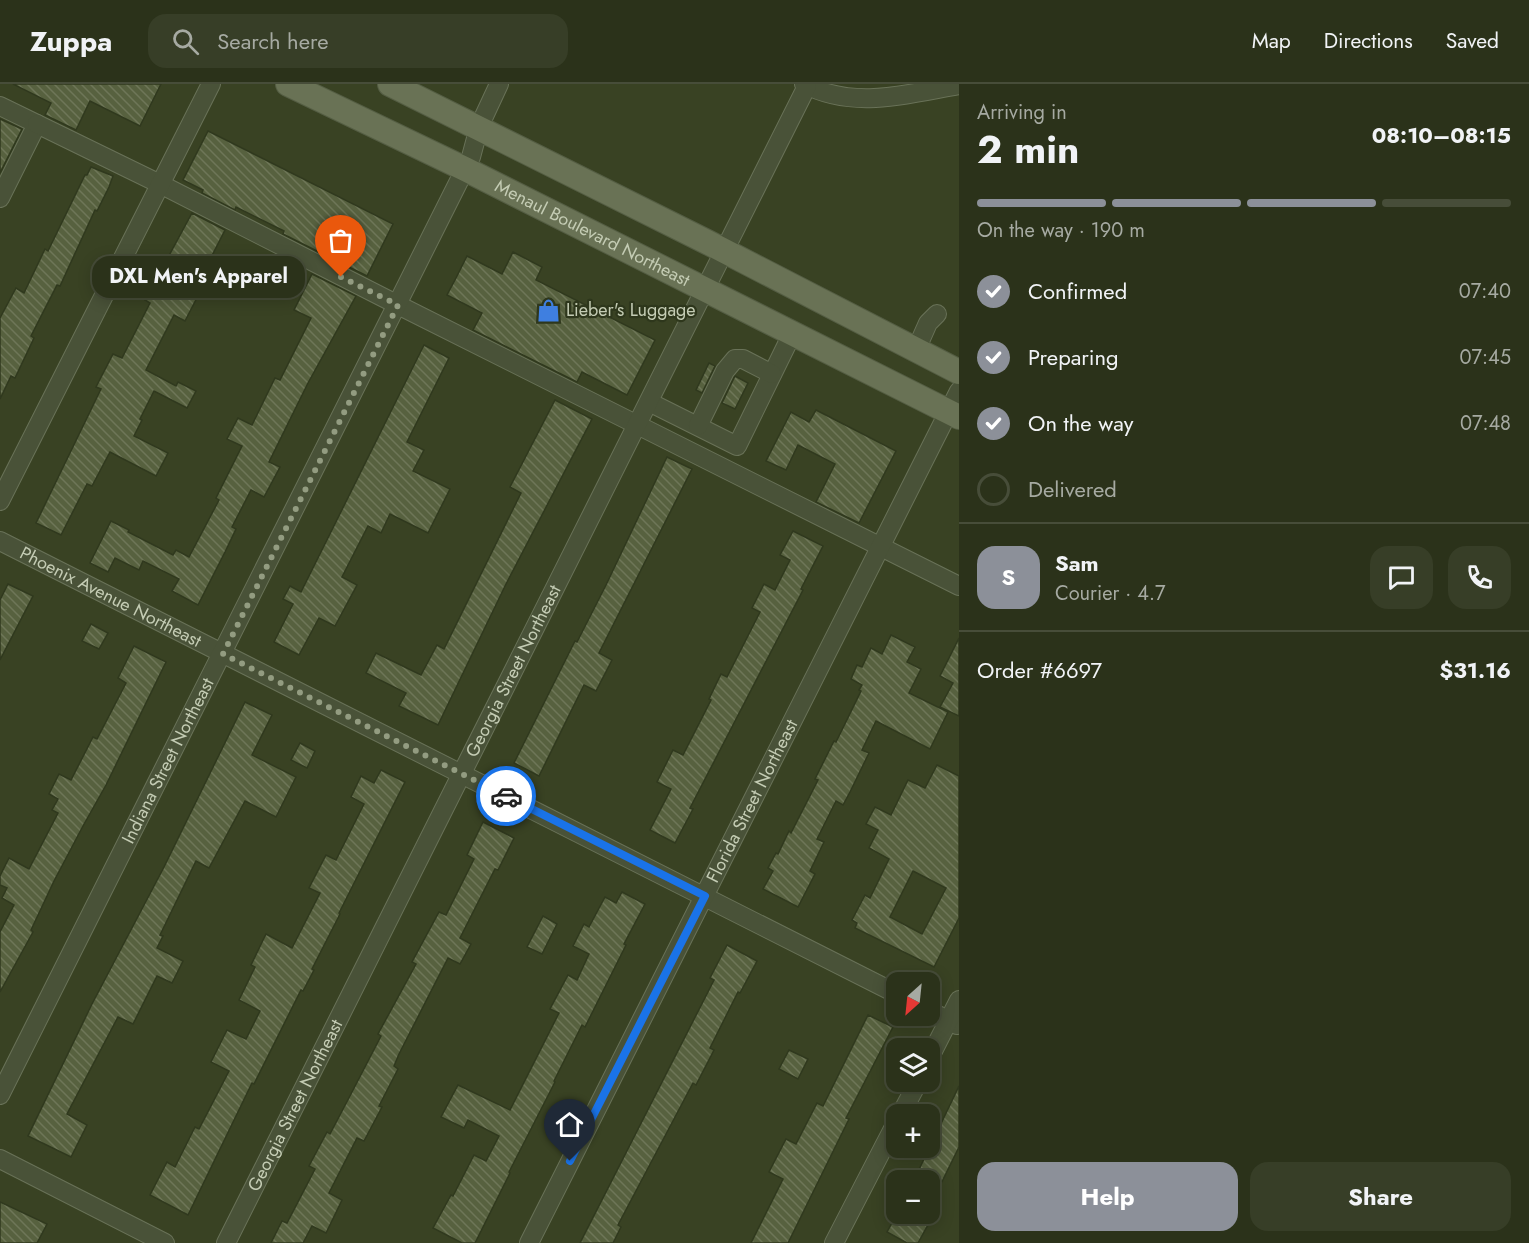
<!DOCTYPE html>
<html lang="en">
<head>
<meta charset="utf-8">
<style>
  :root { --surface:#2b321a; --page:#373e27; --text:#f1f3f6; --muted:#a6aaa2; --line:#474d39; --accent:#8c9099 }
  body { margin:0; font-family:Jost,sans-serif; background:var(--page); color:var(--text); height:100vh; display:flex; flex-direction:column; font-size:22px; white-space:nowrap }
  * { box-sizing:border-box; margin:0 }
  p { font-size:20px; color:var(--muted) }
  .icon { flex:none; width:33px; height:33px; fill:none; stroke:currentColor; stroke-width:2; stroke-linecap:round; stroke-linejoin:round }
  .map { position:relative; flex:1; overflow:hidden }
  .panel { display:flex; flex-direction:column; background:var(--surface); width:570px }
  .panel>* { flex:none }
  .needle { width:39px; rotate:207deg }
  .controls { position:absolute; left:886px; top:888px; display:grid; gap:12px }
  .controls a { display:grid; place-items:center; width:54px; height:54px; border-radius:12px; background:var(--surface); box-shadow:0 3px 15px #0003,0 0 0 2px var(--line); font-size:30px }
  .pin { position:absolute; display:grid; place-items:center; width:51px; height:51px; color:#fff; margin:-62px -26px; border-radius:50% 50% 50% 0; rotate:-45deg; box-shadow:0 0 6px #0007 }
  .pin .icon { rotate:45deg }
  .courier { position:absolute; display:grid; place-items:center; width:60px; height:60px; margin:-30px; border:4px solid #1a73e8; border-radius:50%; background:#fff; color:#222; box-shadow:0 2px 8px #0007 }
  .bubble { position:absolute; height:42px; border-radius:18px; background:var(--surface); box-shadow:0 3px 15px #0003,0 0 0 2px var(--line); font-size:20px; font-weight:700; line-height:42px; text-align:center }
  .head em { font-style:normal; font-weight:700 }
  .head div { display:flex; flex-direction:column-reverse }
  .head { display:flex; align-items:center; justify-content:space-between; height:102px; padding:0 18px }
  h1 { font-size:39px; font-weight:700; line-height:45px }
  .bar { display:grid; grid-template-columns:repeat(4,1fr); gap:9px 6px; align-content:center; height:72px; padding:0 18px }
  .bar i { height:8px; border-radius:4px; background:var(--line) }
  .bar .on { background:var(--accent) }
  .bar p { grid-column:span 4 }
  .line { display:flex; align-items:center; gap:15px; padding:0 18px; border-top:2px solid var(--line) }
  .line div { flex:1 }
  .round { display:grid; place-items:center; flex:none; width:63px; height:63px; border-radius:18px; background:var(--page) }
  ol { padding:0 18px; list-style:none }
  li { display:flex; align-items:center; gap:18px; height:66px }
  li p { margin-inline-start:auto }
  li .icon { padding:6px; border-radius:50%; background:var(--accent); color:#fff; stroke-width:4 }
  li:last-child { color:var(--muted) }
  li i { width:33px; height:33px; border:3px solid var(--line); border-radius:50% }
  .button { display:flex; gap:12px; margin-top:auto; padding:12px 18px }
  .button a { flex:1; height:69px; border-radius:18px; background:var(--accent); color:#fff; font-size:24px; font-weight:700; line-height:69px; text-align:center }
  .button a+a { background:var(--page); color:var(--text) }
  header { display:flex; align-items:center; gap:36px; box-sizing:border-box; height:84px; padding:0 30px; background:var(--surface); border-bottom:2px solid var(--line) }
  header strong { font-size:28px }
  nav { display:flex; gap:33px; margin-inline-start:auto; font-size:21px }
  .search { width:420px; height:54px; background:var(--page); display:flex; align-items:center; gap:15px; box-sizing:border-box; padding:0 21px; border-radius:18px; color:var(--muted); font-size:22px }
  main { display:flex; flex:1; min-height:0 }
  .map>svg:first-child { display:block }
</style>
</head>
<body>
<header>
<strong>Zuppa</strong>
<div class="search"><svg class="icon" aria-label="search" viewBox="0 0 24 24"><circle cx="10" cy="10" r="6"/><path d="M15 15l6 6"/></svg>Search here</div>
<nav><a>Map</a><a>Directions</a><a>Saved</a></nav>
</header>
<main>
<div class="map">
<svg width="959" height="1159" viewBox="0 0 959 1159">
  <defs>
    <pattern id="building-back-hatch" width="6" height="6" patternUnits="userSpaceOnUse" patternTransform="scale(1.5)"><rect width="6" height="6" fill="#57613f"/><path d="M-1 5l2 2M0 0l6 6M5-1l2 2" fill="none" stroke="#6e7658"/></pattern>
  </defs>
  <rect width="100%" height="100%" fill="#394223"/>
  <g fill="url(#building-back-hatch)" stroke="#30391e" stroke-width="1.5" fill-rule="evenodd">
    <path d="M13,0h148l-21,42 -50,-25 -14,29 -31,-15 6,-12z"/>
    <path d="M0,35l22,10 -22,44z"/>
    <path d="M208,47l185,93 -26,52 -84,-42 1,-3 -48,-24 -1,3 -33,-17 1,-3 -20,-10z"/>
    <path d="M91,83l22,9 -4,11 -12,24 -2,-1 -35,76 -3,-1 -26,51 3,2 -19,40 -4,-2 -11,23v-81l16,-30 8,5 21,-44 3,2 37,-76h2z"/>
    <path d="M192,129l33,17 -28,55 5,3 -17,33 -11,-6 -28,55 30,16 2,-4 18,9 -9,17 -33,-17 -14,28 2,1 -8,16 34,17 -12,23 -46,-24 -18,34 -5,-2 -26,51 -25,-12 65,-134 -5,-2 17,-33 9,4 28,-55 -5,-3z"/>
    <path d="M513,168l29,15 -6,13 119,60 -28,55 -45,-23 -5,10 -104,-52 9,-17 -35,-18 9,-17 11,-22 35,18z"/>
    <path d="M312,190l44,22 -48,87 -39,79 11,5 -16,30 -13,-7 -19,37 4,2 -11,23 -27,53 -26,-14 7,-12 -36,-18 -4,9 -24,-12 -7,14 -18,-9 21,-42 18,9 -1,2 45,23 3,-5 13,7 30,-57 -3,-2 26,-52 -15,-7 11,-21 14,7 23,-47 5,2 31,-62 -17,-8z"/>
    <path d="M424,261l25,13 -42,84 17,8 -11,21 37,18 -22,44 -38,-19 -9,19 -13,-7 -26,51 15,8 -22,41 -16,-8 -20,37 -25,-13 19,-38 -10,-5 7,-13 11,6z"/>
    <path d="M709,279l6,3 -13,27 -6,-3z"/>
    <path d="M735,292l13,7 -13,26 -13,-6z"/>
    <path d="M555,316l37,19 -86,165 -68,141 -39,-19 7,-13 -40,-20 10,-20 45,22 16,-30 7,4 77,-156 -11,-6z"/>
    <path d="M816,326l80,41 -37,72 -43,-21 19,-38 -37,-19 -12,25 -20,-9 25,-49 18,10z"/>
    <path d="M667,373l25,12 -93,184 13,7 -16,31 -12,-6 -45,91 -25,-13 61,-122 2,1 29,-57z"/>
    <path d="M793,447l30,15 -22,43 2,1 -113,218 3,1 -18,34 -25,-13 21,-41 -14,-7 16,-32 10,5 28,-55 -2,-1 12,-25 6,3 33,-65 -8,-4 12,-24 11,6 15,-30 -10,-5z"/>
    <path d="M8,500l25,12 -33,64v-60z"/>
    <path d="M91,540l17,9 -9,16 -17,-8z"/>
    <path d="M891,551l24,12 -8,15 14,7 -12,24 39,19 -18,37 -54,-28 -14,29 7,3 -19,39 -7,13 -7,-4 -19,38 7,3 -14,29 5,3 -17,33 -35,-18 10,-18 -5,-3 8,-15 2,1 11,-23 2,2 27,-53 -3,-1 19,-38 2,1 25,-51 -2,-1 3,-5 -11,-6 6,-14 5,2 9,-19 11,6z"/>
    <path d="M959,554v78l-19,-9 13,-24 -13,-7z"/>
    <path d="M134,562l32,16 -60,123 -23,41 -29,55 -23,49 2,2 -33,60v-60l14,-27 -12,-7 5,-10 -7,-3v-9l9,-18 20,11 29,-56 -6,-3 6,-11 -9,-5 10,-20 12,6 22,-43 4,2 29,-56 -8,-5z"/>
    <path d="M245,618l27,13 -20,40 44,22 -20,40 -31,-16 -36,67 -13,-7 -36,74 3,1 -6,12 26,13 -11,22 -15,-7 -24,48 -15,-7 -51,97 20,11 -16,32 -43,-21 64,-132 72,-137z"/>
    <path d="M300,659l15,8 -8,17 -16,-8z"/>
    <path d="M937,681l22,11v142l-25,49 -79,-39 2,-5 -5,-3 13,-25 5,3 19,-39 -20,-11 9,-18 -12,-6 9,-17 16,8 17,-35 17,8zM913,787l33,17 -24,46 -32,-17z"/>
    <path d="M381,686l24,12 -66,131 1,1 -28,55 2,1 -11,21 -2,-1 -47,94 -2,-1 -64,132 -38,-20 17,-33 8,5 20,-40 4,2 30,-58 -18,-9 16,-32 19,9 14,-28 -21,-11 16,-33 -4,-2 15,-31 26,14 28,-55 -11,-5 17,-33 10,5 28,-56 -13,-7 10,-21 13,7z"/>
    <path d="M483,738l31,16 -16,32 -3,-1 -35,69 11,6 -11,20 -12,-6 -49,96 -5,12 4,3 -19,37 3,1 -18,34 -7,-3 -28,55 13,7 -16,33 -14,-7 -9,17h-32l11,-22 5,2 28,-54 -6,-3 18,-34 3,2 22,-42 29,-56 -3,-2 38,-70 -4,-2 27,-50 7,3 28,-56 -7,-4z"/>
    <path d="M622,808l23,12 -21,40 2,1 -41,82 -3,-2 -28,56 1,1 -46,90 1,1 -35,70h-13l-29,-15 18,-33 2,1 21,-41 12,6 13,-25 -31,-16 -4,8 -23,-11 17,-32 52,25 49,-97 -9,-4 18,-34 9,5 12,-26 -16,-8 11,-22 5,3 16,-30 11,6z"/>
    <path d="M543,832l14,8 -15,30 -15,-7z"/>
    <path d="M727,861l30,16 -17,32 -2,-1 -28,56 4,2 -18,35 -3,-2 -46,87 -29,55 3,2 -8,16h-33l134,-263 -4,-2z"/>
    <path d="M868,931l25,12 -47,91 3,1 -61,124h-37l32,-64 -14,-7 17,-33 10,5 21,-41 6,3z"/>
    <path d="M789,966l19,9 -10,20 -19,-10z"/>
    <path d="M959,1002v61l-29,59v-26h-16z"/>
    <path d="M0,1118l47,22 -10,19h-37z"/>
    <path d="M897,1130h19l14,7 -12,22h-11l-20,-11z"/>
  </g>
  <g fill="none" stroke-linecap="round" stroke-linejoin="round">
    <defs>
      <g id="minor">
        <path d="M804,0c50,26 103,10 155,1"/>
        <path d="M0,22l37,18 -37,74"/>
        <path d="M37,40l123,60 238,121 561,281"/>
        <path d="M916,266l12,-27 9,-9"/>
        <path d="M649,318l88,44 55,-112"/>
        <path d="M698,342l27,-55 10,-12h8l29,15"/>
        <path d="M0,417l211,-417"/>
        <path id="s1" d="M0,457l897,453"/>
        <path d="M930,927l27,14"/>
        <path d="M930,973l29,-57"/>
        <path id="s2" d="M0,1011l471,-938 8,-30 20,-43"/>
        <path d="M901,1030l17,-32"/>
        <path d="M0,1075l165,84"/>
        <path id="s3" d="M226,1159l581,-1157"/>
        <path id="s4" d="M529,1159l430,-852"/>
        <path d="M834,1159l63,-122"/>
      </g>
      <g id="major">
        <path id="s5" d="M288,0l177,85 494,248"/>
        <path d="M390,0l317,158 252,130"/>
      </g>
    </defs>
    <use href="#minor" stroke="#697258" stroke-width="20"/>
    <use href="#major" stroke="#555e44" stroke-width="26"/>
    <use href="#minor" stroke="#495238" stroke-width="18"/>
    <use href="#major" stroke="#697255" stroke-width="24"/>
  </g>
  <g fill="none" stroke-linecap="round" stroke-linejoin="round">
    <path stroke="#939c81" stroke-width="6" stroke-dasharray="0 10.8" d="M341,193l57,28 -175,349 283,142"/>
    <path stroke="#1a73e8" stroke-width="8" d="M506,712l199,100 -135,265"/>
  </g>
  <defs>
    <symbol id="shop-bare" viewBox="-9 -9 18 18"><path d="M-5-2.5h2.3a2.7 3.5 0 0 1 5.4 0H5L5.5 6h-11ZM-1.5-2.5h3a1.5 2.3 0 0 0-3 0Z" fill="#3f7fe0" stroke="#2e371c" stroke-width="2.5" paint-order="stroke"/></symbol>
  </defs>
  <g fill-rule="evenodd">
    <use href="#shop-bare" x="532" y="210" width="33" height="33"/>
  </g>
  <g text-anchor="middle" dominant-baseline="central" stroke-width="4.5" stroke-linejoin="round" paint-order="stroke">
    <g font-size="18" fill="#c4ccb4" stroke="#2e371c">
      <text stroke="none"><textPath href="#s5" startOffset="339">Menaul Boulevard Northeast</textPath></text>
      <text stroke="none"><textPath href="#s1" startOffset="124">Phoenix Avenue Northeast</textPath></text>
      <text stroke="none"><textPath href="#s3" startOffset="640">Georgia Street Northeast</textPath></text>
      <text stroke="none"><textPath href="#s2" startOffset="374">Indiana Street Northeast</textPath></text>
      <text stroke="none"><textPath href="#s4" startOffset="495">Florida Street Northeast</textPath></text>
      <text stroke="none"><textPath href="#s3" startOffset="154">Georgia Street Northeast</textPath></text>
    </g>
    <g font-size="18" fill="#c4ccb4" stroke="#2e371c" text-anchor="start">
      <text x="566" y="226">Lieber's Luggage</text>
    </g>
  </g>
</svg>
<div class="controls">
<a><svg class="needle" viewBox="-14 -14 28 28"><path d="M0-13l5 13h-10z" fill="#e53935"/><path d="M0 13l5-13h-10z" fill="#a6aaa2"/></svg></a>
<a><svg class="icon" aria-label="layers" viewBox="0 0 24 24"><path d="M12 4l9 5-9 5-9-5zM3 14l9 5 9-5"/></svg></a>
<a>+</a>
<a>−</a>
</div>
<div class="pin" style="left:341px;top:193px;background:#ea580c"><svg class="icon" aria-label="bag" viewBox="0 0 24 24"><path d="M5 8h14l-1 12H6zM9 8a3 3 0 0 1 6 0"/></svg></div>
<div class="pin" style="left:570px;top:1077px;background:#1f2937"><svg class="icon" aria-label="home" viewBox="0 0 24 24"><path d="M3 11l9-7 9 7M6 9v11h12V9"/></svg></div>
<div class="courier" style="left:506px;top:712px"><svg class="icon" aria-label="car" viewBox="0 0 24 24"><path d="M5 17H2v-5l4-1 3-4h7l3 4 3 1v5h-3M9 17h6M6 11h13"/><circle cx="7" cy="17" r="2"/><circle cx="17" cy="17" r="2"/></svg></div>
<div class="bubble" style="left:92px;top:172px;width:213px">DXL Men's Apparel</div>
</div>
<section class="panel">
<div class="head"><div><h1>2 min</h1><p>Arriving in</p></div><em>08:10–08:15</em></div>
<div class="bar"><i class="on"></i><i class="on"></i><i class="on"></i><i></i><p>On the way · 190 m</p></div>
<ol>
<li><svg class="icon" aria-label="check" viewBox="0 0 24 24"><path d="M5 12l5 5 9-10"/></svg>Confirmed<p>07:40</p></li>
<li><svg class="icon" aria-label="check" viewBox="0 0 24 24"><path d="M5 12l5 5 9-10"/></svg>Preparing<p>07:45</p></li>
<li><svg class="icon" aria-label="check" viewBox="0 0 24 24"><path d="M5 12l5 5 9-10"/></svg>On the way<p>07:48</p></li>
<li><i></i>Delivered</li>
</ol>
<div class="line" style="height:108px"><b class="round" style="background:var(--accent);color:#fff">S</b><div><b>Sam</b><p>Courier · 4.7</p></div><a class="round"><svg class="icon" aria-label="chat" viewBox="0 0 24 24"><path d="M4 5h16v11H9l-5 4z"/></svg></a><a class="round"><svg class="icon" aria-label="phone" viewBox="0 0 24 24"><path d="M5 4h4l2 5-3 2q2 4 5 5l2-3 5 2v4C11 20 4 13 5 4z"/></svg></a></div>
<div class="line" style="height:78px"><div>Order #6697</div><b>$31.16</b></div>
<div class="button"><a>Help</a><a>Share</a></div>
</section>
</main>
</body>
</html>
